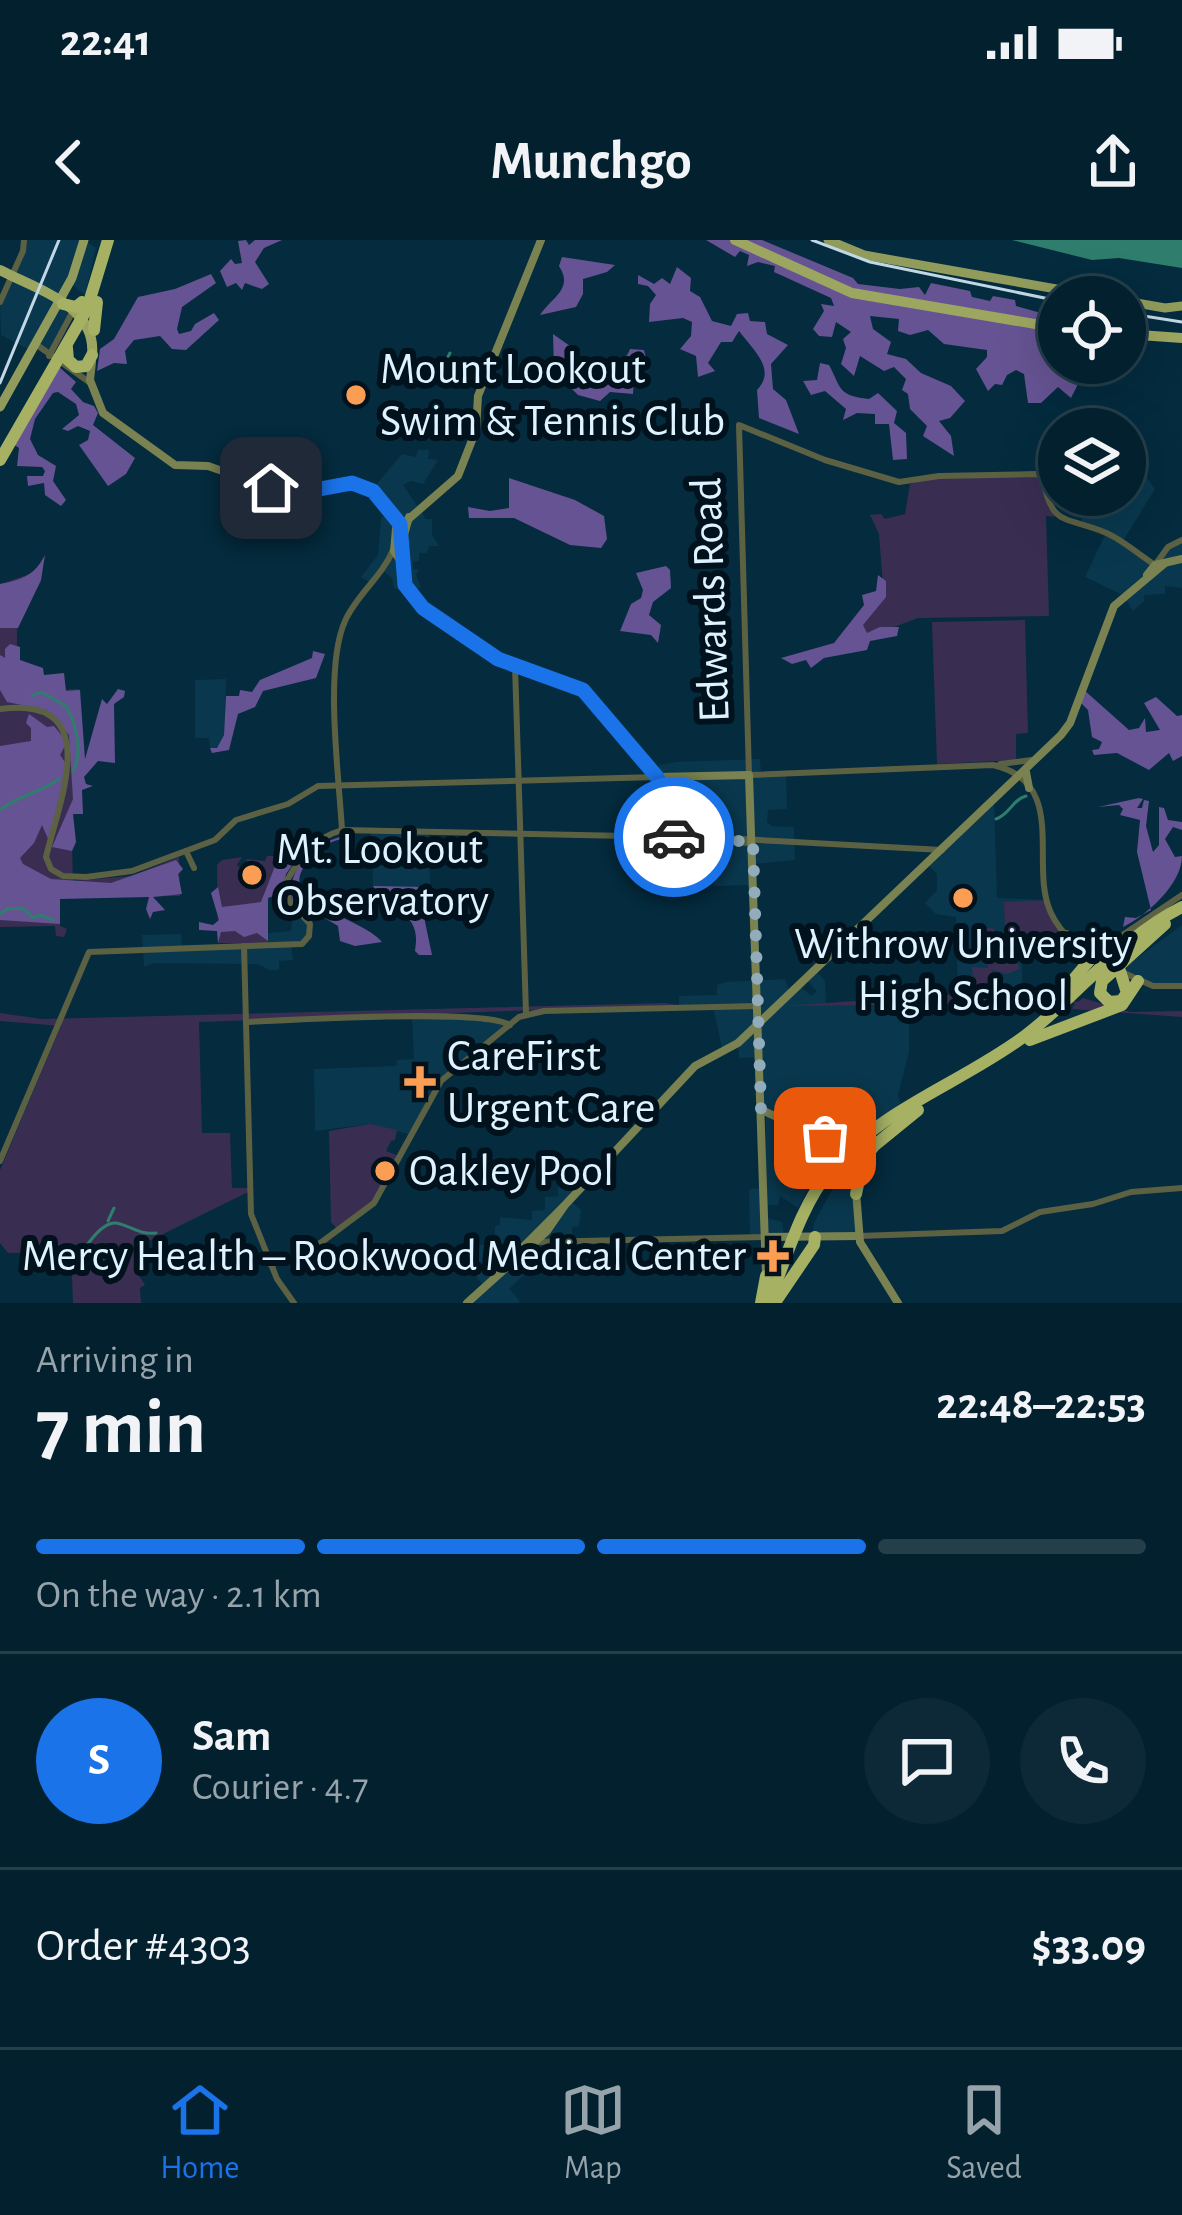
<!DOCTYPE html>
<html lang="en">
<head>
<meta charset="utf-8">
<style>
  :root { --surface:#03202e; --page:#0d2836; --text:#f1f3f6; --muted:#97a3aa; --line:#243e4a; --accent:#1a73e8 }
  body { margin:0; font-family:"Alegreya Sans",sans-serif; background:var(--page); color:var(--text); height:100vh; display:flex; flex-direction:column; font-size:45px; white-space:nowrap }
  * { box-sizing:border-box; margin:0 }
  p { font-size:39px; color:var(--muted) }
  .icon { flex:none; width:66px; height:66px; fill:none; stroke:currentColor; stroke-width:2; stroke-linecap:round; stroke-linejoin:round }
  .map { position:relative; height:1063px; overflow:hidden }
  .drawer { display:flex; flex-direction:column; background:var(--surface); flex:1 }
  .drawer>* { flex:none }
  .tools { position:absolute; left:1038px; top:36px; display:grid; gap:24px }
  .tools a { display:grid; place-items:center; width:108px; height:108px; border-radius:50%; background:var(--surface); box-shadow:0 12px 48px #0002,0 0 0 3px var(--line); font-size:60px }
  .pin { position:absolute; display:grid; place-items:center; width:102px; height:102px; color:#fff; margin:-51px; border-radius:24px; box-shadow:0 6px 18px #0006 }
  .courier { position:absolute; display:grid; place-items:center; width:120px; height:120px; margin:-60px; border:9px solid #1a73e8; border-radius:50%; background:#fff; color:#222; box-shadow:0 3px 15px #0007 }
  .summary em { font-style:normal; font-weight:700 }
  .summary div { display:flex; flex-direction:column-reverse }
  .summary { display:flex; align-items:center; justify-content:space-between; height:204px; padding:0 36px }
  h1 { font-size:78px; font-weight:700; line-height:90px }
  .bar { display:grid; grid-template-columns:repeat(4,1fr); gap:18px 12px; align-content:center; height:144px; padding:0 36px }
  .bar i { height:15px; border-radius:9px; background:var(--line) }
  .bar .selected { background:var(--accent) }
  .bar p { grid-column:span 4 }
  .line { display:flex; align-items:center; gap:30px; padding:0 36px; border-top:3px solid var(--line) }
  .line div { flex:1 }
  .round { display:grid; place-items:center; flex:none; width:126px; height:126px; border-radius:63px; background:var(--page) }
  .status { display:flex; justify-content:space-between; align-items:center; height:84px; padding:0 60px; background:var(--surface); direction:ltr }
  .status svg { height:33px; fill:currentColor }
  header { display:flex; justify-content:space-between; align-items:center; height:156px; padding:0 36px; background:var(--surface); font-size:54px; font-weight:700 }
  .dock { display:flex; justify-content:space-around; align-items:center; height:168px; border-top:3px solid var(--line); background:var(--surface); font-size:33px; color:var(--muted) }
  .dock a { display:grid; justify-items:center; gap:6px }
  .dock .selected { color:var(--accent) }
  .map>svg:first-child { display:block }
</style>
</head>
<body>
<div class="status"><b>22:41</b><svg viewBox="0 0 49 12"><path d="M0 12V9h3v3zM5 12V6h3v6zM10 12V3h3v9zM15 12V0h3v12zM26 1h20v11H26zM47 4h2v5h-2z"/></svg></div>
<header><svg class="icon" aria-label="back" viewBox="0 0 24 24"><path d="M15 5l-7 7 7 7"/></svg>Munchgo<svg class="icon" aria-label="share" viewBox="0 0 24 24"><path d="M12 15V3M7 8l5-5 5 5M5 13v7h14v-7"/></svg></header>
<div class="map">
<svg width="1182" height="1063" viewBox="0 0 1182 1063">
  <rect width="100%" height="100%" fill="#042b3e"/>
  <g fill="#09384e">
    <path d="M24,0h60l12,8 -11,47 -15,-12 -9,16 14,12 -26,45 -13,-12 -5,7 -30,-16 -1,-33z"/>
    <path d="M1125,209l30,40 -32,52 -42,-18 4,-28h40z"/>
    <path d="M418,210h11l-1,9 10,1 -15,24 -12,-3 -8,4 23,34h6v16l7,11h-10l-2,7h-8v8l-6,1v7h6l-3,6 5,12 -11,6 -4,-6 -5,4 -7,-3 -2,-10 -10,-8 -11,13 -10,-6 17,-22 3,-37 7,-6 -13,-26 27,-32 14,3z"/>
    <path d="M1106,293l49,32 13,-18 14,-7v48l-17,-2v8l-21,1v6l-11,10 -10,-16 -38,-18z"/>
    <path d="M226,439l-2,56 -7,13h-7l-1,-10h-14v-58z"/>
    <path d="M760,519l1,15 25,-1 1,36 -19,1 -1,12 5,4 22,1 1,33 -41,4v21l-40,1 -1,-24h-23l-1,-7 -15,1 -1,-33h19l4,-31 -13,-2 -1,-13h-25l-4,-5 7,-7 17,-3z"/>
    <path d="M994,561l3,97 49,2 -42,3 1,33 17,-1v53l-64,7 -2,-78 -20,-3 -11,-11 12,-13v-16l-10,-10z"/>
    <path d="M371,591l58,1 1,55 -57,-1z"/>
    <path d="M293,666l17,18 -6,18 -13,4 2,14 -14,1v9h-10l-11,-6 -104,-1 -10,4 -2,-32 39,-1 1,11 86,-2v-10l23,-2z"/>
    <path d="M1182,685v61h-21l-41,-15z"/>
    <path d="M818,733l7,8 1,23 71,-3 12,14v37l-11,43 5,17 -70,30 -72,-33 -2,-52 -20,1 -1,-13 -15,7 -10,-45 -34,1v-12l38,-1v-10l9,-3 59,-3 5,14 12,-5 9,8 6,-5 -9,-9z"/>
    <path d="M437,776l73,9 -69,56 -29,54 -42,-11 -55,7 -1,-62 82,-3 1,-6 17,-1 -2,-42z"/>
    <path d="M766,876l43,16 26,19 -15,16 -22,41 -18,-12 -2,9h-11v13l15,4 2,13 -34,1 -1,-47 16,-1z"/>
    <path d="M851,930l8,66 -47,1 2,-14 16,-30z"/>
    <path d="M557,931l29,1v11l-16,17 11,10 -2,16 -7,1v14l-13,1 -3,27 -8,5 -8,-8 -8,8 -4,-3 -19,18 11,12 -2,2h-47l14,-14 -13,-19 6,-6 -1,-18 18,-4v-16l5,-1v-8l32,3v-9l13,-1v-13l13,-1z"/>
  </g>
  <g fill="#392e52">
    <path d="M1034,235l8,5 6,27 7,10 -9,-1 3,100 -131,2 -64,24 1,-25 29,-19 -5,-64 -9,-19 11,-1 4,5 20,-5 5,-30 21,-5z"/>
    <path d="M43,317l-2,24 -24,48v34l37,27 25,-1 -5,38 9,86 -12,2 2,66 58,-5 48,-19 1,39 -121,2 1,28 7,3 -3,8 -8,-1 -1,-10 -55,1v-343l36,-12z"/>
    <path d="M1025,380l3,113 -12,1v26l-79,4 -5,-142z"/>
    <path d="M267,616h23c-33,33 -23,42 -22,87h-50l-1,-78 5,-5 20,-3 -5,8 6,6 6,-5 -3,-7 19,2z"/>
    <path d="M1046,660l15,28 -4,5 -52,3 -1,-34z"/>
    <path d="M993,688l3,17 17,-3 6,27 -12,5 -15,-4 5,16 -23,4 -2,-23 16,1 -3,-18 3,-2 -9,-6 -4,-13z"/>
    <path d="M1029,749l26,4 2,4 21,5 5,-4 47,14 52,-1v6l-110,-8 3,-6 -46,-8 -74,9 -172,2z"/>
    <path d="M666,763l11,2 -478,17 3,111h28l2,55h16v4l-105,52v14l-7,13 9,14 -5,3 1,15h-68l-2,-51 -63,1 -8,-10v-73l61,-144 -61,-5v-8l42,6z"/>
    <path d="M370,884l27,6 -2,10 -4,1 -5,10 13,5 -25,43 -37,30 -6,-7 -2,-91z"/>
  </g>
  <g fill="#665393">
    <path d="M246,0l3,5 6,-5h27l-18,8 -9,14 14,22 -7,5 -17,-6 -3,7 -6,-7 -9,4 -7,-16 11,-12 4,5 7,-1 -4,-22z"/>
    <path d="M706,0h24l41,22 -28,-22h19l91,38 5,6 42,5 19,-2 6,8 6,-12 39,8 2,6 18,4 3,-5 22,4 1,6 25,7 18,-7v43l-5,1 2,20 26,6 -11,22 -13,-11 -17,16h-13l-4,-29 -8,-4 -9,5 -5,10 -7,-1 -7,7 -12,-22 11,-12v-7l-43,-6 -16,-14 -18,5 -12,-4 1,-12 -29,-3 3,13 18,13 -4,12 19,5 15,14 30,13 14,15 -15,17 -11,3 12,15 3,20 -31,-20 4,-10 -17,-17 -2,-15 -6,-4 4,-11 -12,-12 -10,4 -24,-15 -6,20 -13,-12 5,-16 -3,-9 8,-7 -15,-10 -4,15 -13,-1 -6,-7 11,-18 -3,-7 13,2 -3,-8 -57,-26 1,-6 -17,-4 -11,4 2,-11 -9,-4 -5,6z"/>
    <path d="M562,17l53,8 -8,7 -24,7v15l-7,13 -36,8c12,-18 34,-26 19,-49z"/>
    <path d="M677,27l14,11 -1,13 10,6 12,24 19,5 6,-12 11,-1 2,8 15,1 2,12 21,11 -17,19 2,25 13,11 13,34 -40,-16 -2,-28c20,-21 -4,-40 -18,-59l-7,11h-11l-13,21 7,8 -17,6 -2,-21 -16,-7 11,-13 1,-14 -9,-4 -34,4 1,-18 6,-9 -8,-9 -10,-2v-9l16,9 8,-6 8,6z"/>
    <path d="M211,34l5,9 -34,24 -5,22 2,5 12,-3 4,-7 19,-11 5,7 -33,30 -14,-1 -12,-13 -26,4 -9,11 2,13 -13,-1 -17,8 3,-22 14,-10 24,-42 37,-8z"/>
    <path d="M553,94l17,12v19l13,11c15,-2 42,-11 47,-27l14,1 2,8 -12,21 -1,15 -23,-2 -10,9 -22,-6 -24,-24z"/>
    <path d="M820,123l9,2c13,24 8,30 40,34l9,-6 19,18 -3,12 12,10 1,26 -14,1 -4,-36h-14v-10l-18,-1 -14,7 3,-11 -21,-18 -14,4 -8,-14 14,-1z"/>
    <path d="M58,126l18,16 -5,7 12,13 11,4 4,7 -5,12 42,33 -9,16 -18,12 -29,-41 9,-5 2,-9 -12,-5 -10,5 -6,-2 17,-14 -3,-11 -18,-12 -5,1 -18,26 -5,20 8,16 18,11 -3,15 13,19 -5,6 -16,-11 -1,-12 -16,3 -1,-10h16l2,-5 -3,-4 -25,-1 2,-18 -6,-4z"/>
    <path d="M509,238l66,22 29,16 3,23 -6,9 -31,-3 -56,-27h-45l-1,-11 22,4 19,-3z"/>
    <path d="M45,315l-4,25 -23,48h-18v-44c22,-4 35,-9 45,-29z"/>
    <path d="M666,326l4,4 1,18 -18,14 -4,13 12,10 -3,18 -7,-8 -31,-4 11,-27 10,-6 2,-8 -7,-17z"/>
    <path d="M878,335l8,6v16l-23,28 4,8 13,-6h19l-2,9 -27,5 -3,9 -43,8 -13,10 -5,-8 -14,4 -11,-6 53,-15 30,-38 -2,-10 14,-4z"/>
    <path d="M10,404l10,3v13l23,8 1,7 20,-2 2,18 14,-1 5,69 17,-60 5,5 11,-15 7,2 -1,6 -10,7 1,59 -17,-2 -14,16 2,7 7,2 -11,4 1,24h-10l3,28 -4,9 -20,-4 21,-48 -4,-64 -23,-25 -39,-8 -7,-12v-35l5,3v-9z"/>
    <path d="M313,411l12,3 -9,24 -53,13 -8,16 -17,7 -9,36 -17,3 -2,-5h7l7,-13 2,-39h13l1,-6 12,2 8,-12 52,-22z"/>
    <path d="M1084,450l45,40 10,-2 6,-10 1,14 14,-2 -16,-27 12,-6 21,19 5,-1v41l-9,5 -4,-8 -20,17 -32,-17 -23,2 -2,-5 7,-1 3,-7 -10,-5 -4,-27 -8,-8z"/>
    <path d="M29,474l18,13 7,-1 13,16 -7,13 7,10 -18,76 -7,-16 -8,18 -14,15 3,6 28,15 60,4 65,-23 7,9 -5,5 4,20 -29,3 12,13 -12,2 -3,7 -4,-10 3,-12 -89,2v25l-60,-4v-174l31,-5v-13l-5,-5z"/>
    <path d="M1139,558l4,1 -6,9h5l2,-8 5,1 -3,25 7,26 6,-7v-38l5,1 4,12 14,2v8l-9,-3 -8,12 10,18 7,-1c0,28 -35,59 -59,71l2,-10 11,1 15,-8 -14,-58 3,-32 -20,-5 3,-6 -4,-4 -21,2z"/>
    <path d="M348,595l2,2c-22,4 -34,11 -46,30 -25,36 59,51 78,75l-27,4 -15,-5 -2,-15 -20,-12 -10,1 -16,-15c-7,-33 26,-60 56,-65z"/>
    <path d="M309,601l-23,33 -4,19 -14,5v43l-11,-8 -13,4 -9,-6 -14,1 -3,11 -1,-12 -18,-1v-8l14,3 6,-5 -8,-27 7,-6 4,20 39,-5 14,-36z"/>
    <path d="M373,646l57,1v25l-6,5 8,38h-13l-4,-4c8,-40 -27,-41 -42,-65z"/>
  </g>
  <path fill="#2f7e6d" d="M1012,0h170v28l-63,-10 -27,2z"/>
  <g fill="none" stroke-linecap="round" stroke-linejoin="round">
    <g stroke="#2f7e6d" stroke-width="3">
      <path d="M439,134l11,-21"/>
      <path d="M32,456l9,-4 25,14c9,16 18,45 7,65"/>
      <path d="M0,570c19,-15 40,-17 59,-31"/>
      <path d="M996,579c14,-5 16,-19 30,-23"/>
      <path d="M0,674l7,-5 15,-1 12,10 6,-3 13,5"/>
      <path d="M108,981l6,-13"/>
      <path d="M75,1024c7,-12 25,-43 41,-41 16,3 22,12 40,10"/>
    </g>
    <g stroke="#5c6143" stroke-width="6">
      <path d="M0,62l23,-51 1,-11"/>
      <path d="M37,105l52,37"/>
      <path d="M49,116l23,-43"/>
      <path d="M515,426l11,347"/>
      <path d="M0,469c106,-14 59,92 46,148l5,12 12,7 23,1 46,-6 83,-31 21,-20 52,-16 30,-18 339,-9 14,28 3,35"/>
      <path d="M1000,524l32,-4"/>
      <path d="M342,590c-3,-54 -18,-162 3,-209 12,-27 37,-44 48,-71"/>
      <path d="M713,601l37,2"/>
      <path d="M186,611l8,17"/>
      <path d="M1067,693l20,12 17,-2"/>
      <path d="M244,706l7,268 26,65 17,24"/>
      <path d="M1096,713l86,-58"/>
      <path d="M1108,724c-24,-14 -45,-25 -57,-51 -23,-48 19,-130 -58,-148l-244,10 -10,-350 86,35 74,22 40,-6 98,-2 6,4c8,49 22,38 61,54 18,7 35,23 51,33l13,-18 14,-7"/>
      <path d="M1124,733l29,13h29"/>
      <path d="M246,782c42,-2 238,-14 264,3"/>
      <path d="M0,921l89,-209 213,-8 7,-8 1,-12 -21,-23 -3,-19c15,-26 26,-43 56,-52l380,8 220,12"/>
      <path d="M859,996l143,-5 38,-19 53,-8 38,-12 51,-4"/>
      <path d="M535,1002l231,-5"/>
      <path d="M271,1025l40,-15 63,-47 67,-122 78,-64 25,-6 213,-5"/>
    </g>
    <g stroke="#7a8251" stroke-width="8">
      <path d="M92,122l-2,18 13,33 72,52 33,1 78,27 74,-9 15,9 23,26 4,12"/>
      <path d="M409,277l-7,25 3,40 18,26 77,52 80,27 77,90 92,-2 17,500"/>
      <path d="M396,289l-2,22 6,9"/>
      <path d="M396,290l62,-54 18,-46 2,-34 63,-156"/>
      <path d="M1147,335l8,-10 27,-6"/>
      <path d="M1026,532l3,16"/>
      <path d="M762,870c38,19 72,24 91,66"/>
      <path d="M856,951l4,51 38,61"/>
      <path d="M766,997l93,-1"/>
      <path d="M524,1006l40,-40"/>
      <path d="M467,1063l80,-72 18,-26 130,-139 43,-23 323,-308 9,-12 44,-117 50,-42"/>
    </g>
    <g stroke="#919b5b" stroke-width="9">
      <path d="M828,0l36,15 238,42"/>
      <path d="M1125,61l40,7 17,-2"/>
      <path d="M0,167l72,-129 12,-38"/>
    </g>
    <g stroke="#9ca660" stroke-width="10">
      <path d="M735,0l117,53 207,35"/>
      <path d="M0,30c36,19 97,36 92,85"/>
      <path d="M1125,94l57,4"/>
    </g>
    <g stroke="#a6b164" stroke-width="12">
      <path d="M63,64l13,3 6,-5"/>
      <path d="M94,90l3,-28"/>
      <path d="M67,108l1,12 8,7 10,-1 6,-11"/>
      <path d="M0,220l87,-151 21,-69"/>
      <path d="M1120,731l7,22 -6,8 -12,1 -9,-9 2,-12 63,-57"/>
      <path d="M1056,760l38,-45"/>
      <path d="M1030,800l92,-35 16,-24"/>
      <path d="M832,904l35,-16"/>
      <path d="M852,933l23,-28 43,-35"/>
      <path d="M856,954l6,-28"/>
      <path d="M776,1061l38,-56 1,-8"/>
      <path d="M761,1063l5,-27"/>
      <path d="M768,1063c19,-45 31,-94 62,-133 50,-61 134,-88 196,-135 54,-41 94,-97 156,-128"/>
    </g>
    <g stroke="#c1d7e5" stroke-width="3">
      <path d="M812,0l58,22 189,39"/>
      <path d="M1125,73l57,9"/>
      <path d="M0,143l59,-143"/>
    </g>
  </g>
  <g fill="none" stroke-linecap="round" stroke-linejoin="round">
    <path stroke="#92acbb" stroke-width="12" stroke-dasharray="0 21.6" d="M674,597l79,5 8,267 64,29"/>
    <path stroke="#1a73e8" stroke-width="15" d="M271,248l27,5 54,-10 21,8 27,33 5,61 18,23 75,51 85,31 74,87 15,30 2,30"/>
  </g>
  <g fill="#fc9d54" stroke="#01121d" stroke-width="4.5">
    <circle cx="356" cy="155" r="12"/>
    <circle cx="252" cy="635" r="12"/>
    <circle cx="963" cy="658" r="12"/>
    <path d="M414 824h12v12h12v12h-12v12h-12v-12h-12v-12h12z"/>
    <circle cx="385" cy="931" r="12"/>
    <path d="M767 998h12v12h12v12h-12v12h-12v-12h-12v-12h12z"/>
  </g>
  <g text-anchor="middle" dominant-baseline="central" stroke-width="12" stroke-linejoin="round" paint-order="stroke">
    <g font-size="45" fill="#def2ff" stroke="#01121d" text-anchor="start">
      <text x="380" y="129">Mount Lookout<tspan x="380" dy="52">Swim &amp; Tennis Club</tspan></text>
      <text x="276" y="609">Mt. Lookout<tspan x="276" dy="52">Observatory</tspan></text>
      <text x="963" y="704" text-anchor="middle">Withrow University<tspan x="963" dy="52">High School</tspan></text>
      <text x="447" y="816">CareFirst<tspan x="447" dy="52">Urgent Care</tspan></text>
      <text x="409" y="931">Oakley Pool</text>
      <text x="746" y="1016" text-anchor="end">Mercy Health – Rookwood Medical Center</text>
    </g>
    <g font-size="45" fill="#def2ff" stroke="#01121d">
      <text transform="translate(711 360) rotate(-92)">Edwards Road</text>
    </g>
  </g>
</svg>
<div class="tools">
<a><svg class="icon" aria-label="locate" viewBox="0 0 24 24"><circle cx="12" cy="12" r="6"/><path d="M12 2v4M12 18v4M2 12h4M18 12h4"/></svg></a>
<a><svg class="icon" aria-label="layers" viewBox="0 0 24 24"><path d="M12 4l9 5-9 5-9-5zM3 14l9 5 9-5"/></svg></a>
</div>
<div class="pin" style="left:825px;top:898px;background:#ea580c"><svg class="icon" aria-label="bag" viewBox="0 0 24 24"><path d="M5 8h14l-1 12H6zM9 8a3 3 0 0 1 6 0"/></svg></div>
<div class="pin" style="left:271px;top:248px;background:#1f2937"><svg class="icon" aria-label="home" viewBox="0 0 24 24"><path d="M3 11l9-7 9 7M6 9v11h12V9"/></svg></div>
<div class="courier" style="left:674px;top:597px"><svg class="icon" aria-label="car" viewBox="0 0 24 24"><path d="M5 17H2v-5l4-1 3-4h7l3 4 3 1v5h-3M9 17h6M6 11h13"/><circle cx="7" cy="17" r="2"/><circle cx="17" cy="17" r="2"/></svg></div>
</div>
<section class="drawer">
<div class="summary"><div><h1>7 min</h1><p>Arriving in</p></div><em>22:48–22:53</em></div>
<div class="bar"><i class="selected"></i><i class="selected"></i><i class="selected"></i><i></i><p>On the way · 2.1 km</p></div>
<div class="line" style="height:216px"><b class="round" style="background:var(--accent);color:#fff">S</b><div><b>Sam</b><p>Courier · 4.7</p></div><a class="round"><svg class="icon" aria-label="chat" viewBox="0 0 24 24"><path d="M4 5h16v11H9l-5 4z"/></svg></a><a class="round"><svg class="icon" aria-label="phone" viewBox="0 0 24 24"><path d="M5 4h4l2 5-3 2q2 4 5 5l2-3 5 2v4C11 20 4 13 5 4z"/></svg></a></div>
<div class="line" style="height:156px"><div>Order #4303</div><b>$33.09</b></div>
</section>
<nav class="dock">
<a class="selected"><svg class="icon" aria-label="home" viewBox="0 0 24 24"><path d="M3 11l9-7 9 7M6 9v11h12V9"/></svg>Home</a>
<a><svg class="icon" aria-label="map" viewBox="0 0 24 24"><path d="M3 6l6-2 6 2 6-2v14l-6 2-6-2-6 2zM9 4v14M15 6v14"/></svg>Map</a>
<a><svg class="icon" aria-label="saved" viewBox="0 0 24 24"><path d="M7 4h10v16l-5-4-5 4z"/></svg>Saved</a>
</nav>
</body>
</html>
